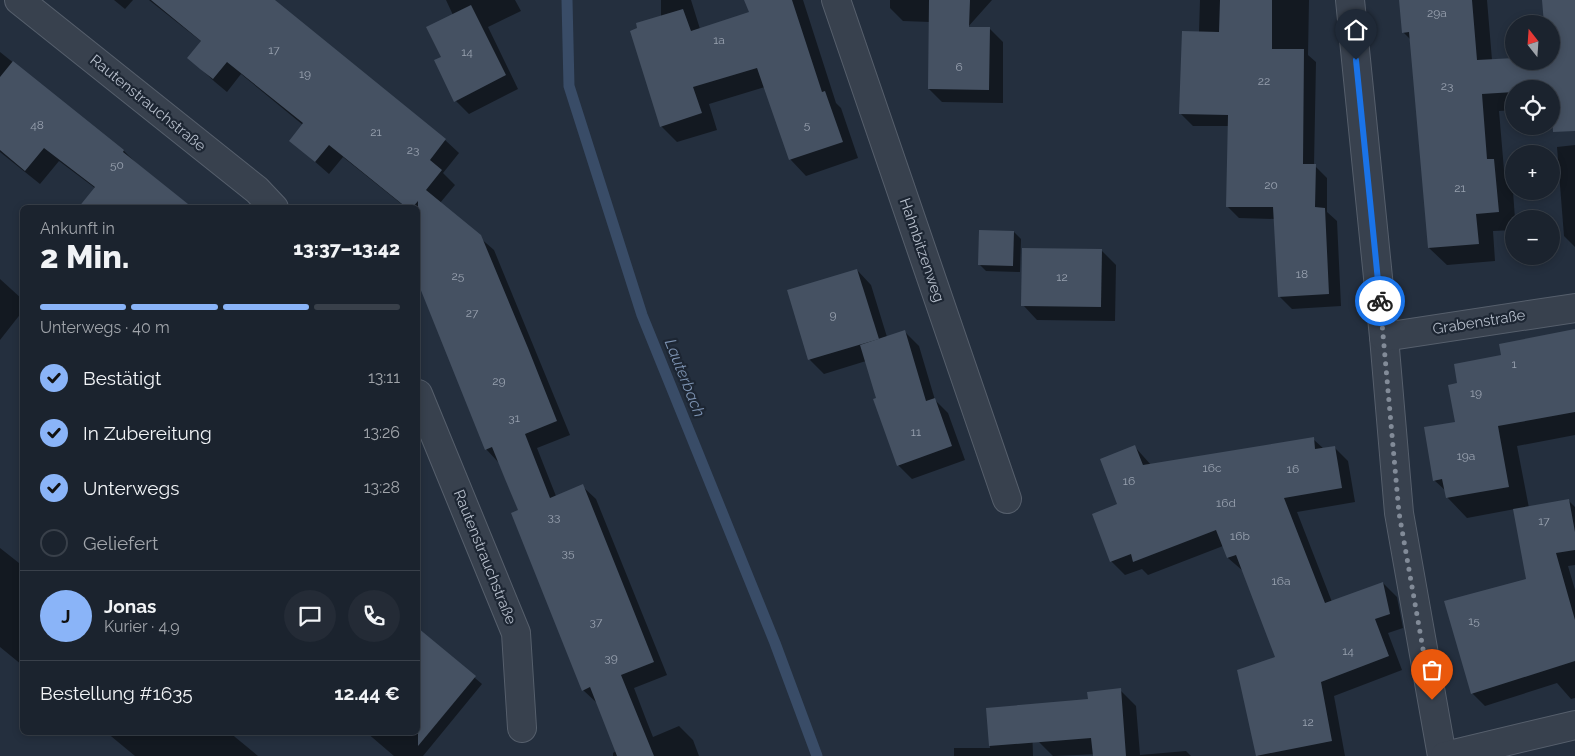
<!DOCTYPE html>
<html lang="de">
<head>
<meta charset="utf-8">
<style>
  :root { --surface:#1b232e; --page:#242b36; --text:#f1f3f6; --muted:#a0a4aa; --line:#39404a; --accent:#8ab4f8 }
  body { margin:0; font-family:Raleway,sans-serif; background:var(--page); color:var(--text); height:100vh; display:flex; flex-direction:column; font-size:19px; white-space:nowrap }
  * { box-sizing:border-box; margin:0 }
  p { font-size:16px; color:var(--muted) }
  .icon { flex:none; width:28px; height:28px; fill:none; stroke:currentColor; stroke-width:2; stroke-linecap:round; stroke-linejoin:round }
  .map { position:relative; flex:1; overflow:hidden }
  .drawer { position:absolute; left:20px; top:205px; width:400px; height:530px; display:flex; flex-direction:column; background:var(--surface); border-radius:8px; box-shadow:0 2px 8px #0003,0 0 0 1px var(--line) }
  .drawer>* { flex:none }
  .needle { width:32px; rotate:343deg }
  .buttons { position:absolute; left:1505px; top:15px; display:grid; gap:10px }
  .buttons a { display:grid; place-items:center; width:55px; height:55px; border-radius:50%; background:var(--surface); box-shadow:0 2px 8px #0003,0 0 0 1px var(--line); font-size:25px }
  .pin { position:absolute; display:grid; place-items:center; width:42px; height:42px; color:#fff; margin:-51px -21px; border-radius:50% 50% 50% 0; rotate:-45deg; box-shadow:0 0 5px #0007 }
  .pin .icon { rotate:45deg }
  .courier { position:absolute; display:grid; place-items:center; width:50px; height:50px; margin:-25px; border:4px solid #1a73e8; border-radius:50%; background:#fff; color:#222; box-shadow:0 1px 6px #0007 }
  .summary em { font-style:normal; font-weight:800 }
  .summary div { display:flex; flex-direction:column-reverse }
  .summary { display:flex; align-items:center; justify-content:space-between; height:85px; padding:0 20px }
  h1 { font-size:32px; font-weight:800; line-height:38px }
  .bar { display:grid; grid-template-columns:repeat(4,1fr); gap:8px 5px; align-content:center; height:60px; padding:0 20px }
  .bar i { height:6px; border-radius:4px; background:var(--line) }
  .bar .selected { background:var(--accent) }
  .bar p { grid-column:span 4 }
  .line { display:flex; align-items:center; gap:12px; padding:0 20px; border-top:1px solid var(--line) }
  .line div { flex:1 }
  .round { display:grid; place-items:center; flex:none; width:52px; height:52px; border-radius:26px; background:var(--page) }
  ol { padding:0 20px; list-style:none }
  li { display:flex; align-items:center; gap:15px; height:55px }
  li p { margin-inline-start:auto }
  li .icon { padding:5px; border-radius:50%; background:var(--accent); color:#111; stroke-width:4 }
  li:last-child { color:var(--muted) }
  li i { width:28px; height:28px; border:2px solid var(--line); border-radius:50% }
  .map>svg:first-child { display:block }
</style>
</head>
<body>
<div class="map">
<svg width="1575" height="756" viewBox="0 0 1575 756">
  <rect width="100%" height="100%" fill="#242f3e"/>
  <g fill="#0007">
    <path d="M114,0h19l-8,9z"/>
    <path d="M149,0h123l173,140 14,13 -16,20 12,12 -15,18 54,47 76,185 -33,13 13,33 6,15 26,-10 14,13 71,176 -33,13 13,34 6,15 26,-11 14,14 6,16h-86v-3l3,-2 -19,-48 -14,-13 -64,-179 -20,-48 -13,-14 -68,-169v-8l28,-11 -28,-22v-31h-16l2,-2 -61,-49 -14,17 -33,-29 7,-20 -62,-51 -14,18 -12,-10 -26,-24 13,-16z"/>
    <path d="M446,0h69l6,11 -33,16 30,62 -49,25 -13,-13 -14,-44 11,-42z"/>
    <path d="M661,0h30l9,29 50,-16 -4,-13h57l33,103 5,5 17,50 -52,18 -16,-17 -25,-72 -56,17 8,26 -40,12 -16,-16z"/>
    <path d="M890,0h102l-25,28 23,1 13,13v61l-61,-1 -13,-13 1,-67 -27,-1 -13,-13z"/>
    <path d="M1200,0h109l-1,55 8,7 -2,103 13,13v34l10,9 4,85 -49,3 -13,-13 -4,-77 -36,-1 -12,-12 2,-80h-36l-12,-12 18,-82z"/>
    <path d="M1400,0h87l5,60 22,1h37v-37l-8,-24h32v101l-24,2v-14h-37v21l-15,1 5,59 8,7 3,42 -1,11 -21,1 2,30 -48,4 -18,-17 -18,-208 -8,-8z"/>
    <path d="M0,52l124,99 14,14 -43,23 -36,-27 -19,23 -40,-32z"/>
    <path d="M1575,145v102l-11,-11 -7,-89z"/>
    <path d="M1014,232l7,7 -1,33 -34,-1 -7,-7z"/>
    <path d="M1101,250l15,15 -1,56 -78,-1 -14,-15z"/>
    <path d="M857,270l14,15 16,52 18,-5 14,14 16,54 13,13 17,47 -53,19 -14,-14 -32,-104 -42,13 -14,-14 -21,-69z"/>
    <path d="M0,279l22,20v13l-22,28z"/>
    <path d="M1575,330v105l-58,11 12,62 40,-7 6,6v58l-7,1 7,24v108l-4,1 -14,-16 -72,23 -13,-13 55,-113 -12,-71 -48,9 -20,-21 -1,-6 -12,-11 22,-57 3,-39 43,-28z"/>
    <path d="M1313,439l11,10 10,-2 14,14 7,41 -58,10 35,90 51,-19 14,14 6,31 -15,5 14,37 -68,26 11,60h-87l-20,-85 39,-13 -34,-87 -15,-13 -5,-12 -75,29 -6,-6 -17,6 -14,-14 7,-56 17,-58 16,18z"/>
    <path d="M0,548l19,15 3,-5v107l-22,-18z"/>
    <path d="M418,630l64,54 -59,72h-29l-28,-24h52z"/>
    <path d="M1120,690l16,16 4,49 46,-4 5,5h-93l2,-2 -47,2 -14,-14 50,-42z"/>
    <path d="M987,709l45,15 1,32h-79v-8h36z"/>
    <path d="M106,732h123l29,24h-123z"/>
  </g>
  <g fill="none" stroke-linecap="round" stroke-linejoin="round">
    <path stroke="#394c67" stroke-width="11" d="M567,0l2,86 73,229 133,328 42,113"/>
  </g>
  <g fill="#455162">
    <path d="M151,0h124l171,139 -16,21 12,10 -16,20 55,45 47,113 29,73 -32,13 25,64 33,-14 42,105 29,73 -33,13 33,81h-37l-27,-69 -8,4 -71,-178 7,-3 -13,-31 -13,-32 -7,3 -67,-167v-82l-6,7h-5l-78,-63 -14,17 -26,-21 14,-18 -76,-61 -14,17 -13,-10 -13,-11 14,-17z"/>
    <path d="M744,0h48l30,92 3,-1 18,51 -54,18 -32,-92 -64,19 9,26 -42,14 -30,-96 7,-3 -1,-5 47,-14 8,22 58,-19z"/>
    <path d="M929,0h41l-1,27h21l-1,63 -61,-1z"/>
    <path d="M1220,0h52v49h32l-1,115h13l-1,43 10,1 4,86 -51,3 -5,-90h-47l2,-92 -49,-1 3,-83 37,1z"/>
    <path d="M1399,0h73l5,60 37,-2v3h37v-37h-7l-2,-24h33v131l-22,1 -2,-43h-2v-4l-16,1 1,3h-20v3l-32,2 5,65h7l5,53 -23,2 3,30 -51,4 -19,-216 -7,1z"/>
    <path d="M471,5l35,70 -52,27 -20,-42 7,-3 -15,-30z"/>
    <path d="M13,61l111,89 -1,2 70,56h-115l17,-21 -51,-39 -19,23 -25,-21v-73z"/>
    <path d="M979,230l35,1 -1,35 -35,-1z"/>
    <path d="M1022,248l80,1 -1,58 -80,-1z"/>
    <path d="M857,269l22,70 -71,21 -21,-70z"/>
    <path d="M1575,329v83l-77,14 11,61 -63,11 -4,-19 -9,2 -9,-54 31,-5 -7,-37 9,-2 -3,-19 47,-9 -2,-11z"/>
    <path d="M905,330l21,71 9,-3 17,48 -55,20 -24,-67 3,-1 -16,-53z"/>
    <path d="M1314,437l1,12 20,-3 7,42 -58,10 41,105 58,-21 7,32 -15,5 14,37 -68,26 11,59 -76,15 -19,-86 38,-13 -39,-102 -9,3 -11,-28 -83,32 -2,-8 -21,8 -18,-48 25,-10 -17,-45 35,-14 8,20z"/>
    <path d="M1569,499l6,33v18l-19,3 19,67v41l-104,33 -27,-93 82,-22 -13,-70z"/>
    <path d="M418,628l58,48 -58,70z"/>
    <path d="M1121,688l5,68h-33l-2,-18 -102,8 -3,-38 102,-9 -1,-7z"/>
  </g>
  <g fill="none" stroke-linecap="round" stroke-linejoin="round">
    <defs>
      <g id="minor">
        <path d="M19,0l238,190 17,18"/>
        <path d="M836,0l171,499"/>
        <path d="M1350,0l34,337 15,176 43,243"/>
        <path d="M1384,337l191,-29"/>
        <path d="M418,394l98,239 6,95"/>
        <path d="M1445,756l130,-31"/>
      </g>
    </defs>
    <use href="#minor" stroke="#565f6c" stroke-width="30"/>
    <use href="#minor" stroke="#38414e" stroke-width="28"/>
  </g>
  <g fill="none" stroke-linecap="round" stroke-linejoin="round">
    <path stroke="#828b98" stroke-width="5" stroke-dasharray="0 9" d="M1380,301l19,212 33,187"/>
    <path stroke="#1a73e8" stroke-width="6" d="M1356,60l24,241"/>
  </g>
  <g text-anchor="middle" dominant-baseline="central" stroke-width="4.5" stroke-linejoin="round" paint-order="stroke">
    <g font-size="12" fill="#98a1af">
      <text x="1437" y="13">29a</text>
      <text x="719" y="40">1a</text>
      <text x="274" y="50">17</text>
      <text x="467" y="52">14</text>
      <text x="959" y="67">6</text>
      <text x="305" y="74">19</text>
      <text x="1264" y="81">22</text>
      <text x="1447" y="86">23</text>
      <text x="37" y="125">48</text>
      <text x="807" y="125">5</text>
      <text x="376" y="132">21</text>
      <text x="413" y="150">23</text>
      <text x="117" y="165">50</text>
      <text x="1271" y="185">20</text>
      <text x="1460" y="188">21</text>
      <text x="1302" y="274">18</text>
      <text x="458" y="276">25</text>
      <text x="1062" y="277">12</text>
      <text x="472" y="313">27</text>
      <text x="833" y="315">9</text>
      <text x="1514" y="364">1</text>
      <text x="499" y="381">29</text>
      <text x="1476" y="393">19</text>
      <text x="514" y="418">31</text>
      <text x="916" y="432">11</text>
      <text x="1466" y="456">19a</text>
      <text x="1212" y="468">16c</text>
      <text x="1293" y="469">16</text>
      <text x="1129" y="481">16</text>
      <text x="1226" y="503">16d</text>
      <text x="554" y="517">33</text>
      <text x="1544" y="521">17</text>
      <text x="1240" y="536">16b</text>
      <text x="568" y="553">35</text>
      <text x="1281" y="581">16a</text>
      <text x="1474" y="621">15</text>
      <text x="596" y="622">37</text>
      <text x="1348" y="651">14</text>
      <text x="611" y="658">39</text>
      <text x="1308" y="722">12</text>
    </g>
    <g font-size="15" fill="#b4bcc9" stroke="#1d2633">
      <text transform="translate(148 103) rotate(39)">Rautenstrauchstraße</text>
      <text transform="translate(922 250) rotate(71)">Hahnbitzenweg</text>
      <text transform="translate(1479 322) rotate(-9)">Grabenstraße</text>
      <text transform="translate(485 557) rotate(68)">Rautenstrauchstraße</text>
    </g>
    <g font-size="16" font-style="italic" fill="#7c92b1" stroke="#1d2633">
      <text transform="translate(685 378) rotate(68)">Lauterbach</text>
    </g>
  </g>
</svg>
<div class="buttons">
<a><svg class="needle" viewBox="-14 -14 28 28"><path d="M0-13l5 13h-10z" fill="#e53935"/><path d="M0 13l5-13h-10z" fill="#a0a4aa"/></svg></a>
<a><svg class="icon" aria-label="locate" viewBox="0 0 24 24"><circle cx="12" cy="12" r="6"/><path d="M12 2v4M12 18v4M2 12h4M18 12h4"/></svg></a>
<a>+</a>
<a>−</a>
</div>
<div class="pin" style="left:1432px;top:700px;background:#ea580c"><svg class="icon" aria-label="bag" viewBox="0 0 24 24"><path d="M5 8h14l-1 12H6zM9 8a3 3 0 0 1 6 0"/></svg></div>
<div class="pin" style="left:1356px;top:60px;background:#1f2937"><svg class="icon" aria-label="home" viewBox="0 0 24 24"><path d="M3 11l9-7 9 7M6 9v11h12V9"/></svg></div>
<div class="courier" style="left:1380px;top:301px"><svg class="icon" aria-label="bike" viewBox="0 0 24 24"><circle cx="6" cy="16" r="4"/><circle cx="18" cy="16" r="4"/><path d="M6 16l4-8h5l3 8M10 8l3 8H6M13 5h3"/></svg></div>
<section class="drawer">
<div class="summary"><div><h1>2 Min.</h1><p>Ankunft in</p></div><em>13:37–13:42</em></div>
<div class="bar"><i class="selected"></i><i class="selected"></i><i class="selected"></i><i></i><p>Unterwegs · 40 m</p></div>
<ol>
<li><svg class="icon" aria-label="check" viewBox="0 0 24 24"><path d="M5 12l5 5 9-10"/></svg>Bestätigt<p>13:11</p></li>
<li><svg class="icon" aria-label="check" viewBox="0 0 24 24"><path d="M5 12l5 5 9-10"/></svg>In Zubereitung<p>13:26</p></li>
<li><svg class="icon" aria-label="check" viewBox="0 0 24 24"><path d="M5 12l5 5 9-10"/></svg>Unterwegs<p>13:28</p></li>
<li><i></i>Geliefert</li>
</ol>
<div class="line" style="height:90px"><b class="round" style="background:var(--accent);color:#111">J</b><div><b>Jonas</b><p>Kurier · 4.9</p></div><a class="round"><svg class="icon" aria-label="chat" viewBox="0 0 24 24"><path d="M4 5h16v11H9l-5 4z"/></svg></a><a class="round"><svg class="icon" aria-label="phone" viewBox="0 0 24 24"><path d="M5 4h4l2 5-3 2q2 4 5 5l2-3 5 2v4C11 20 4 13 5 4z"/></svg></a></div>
<div class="line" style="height:65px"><div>Bestellung #1635</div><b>12.44 €</b></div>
</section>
</div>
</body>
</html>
